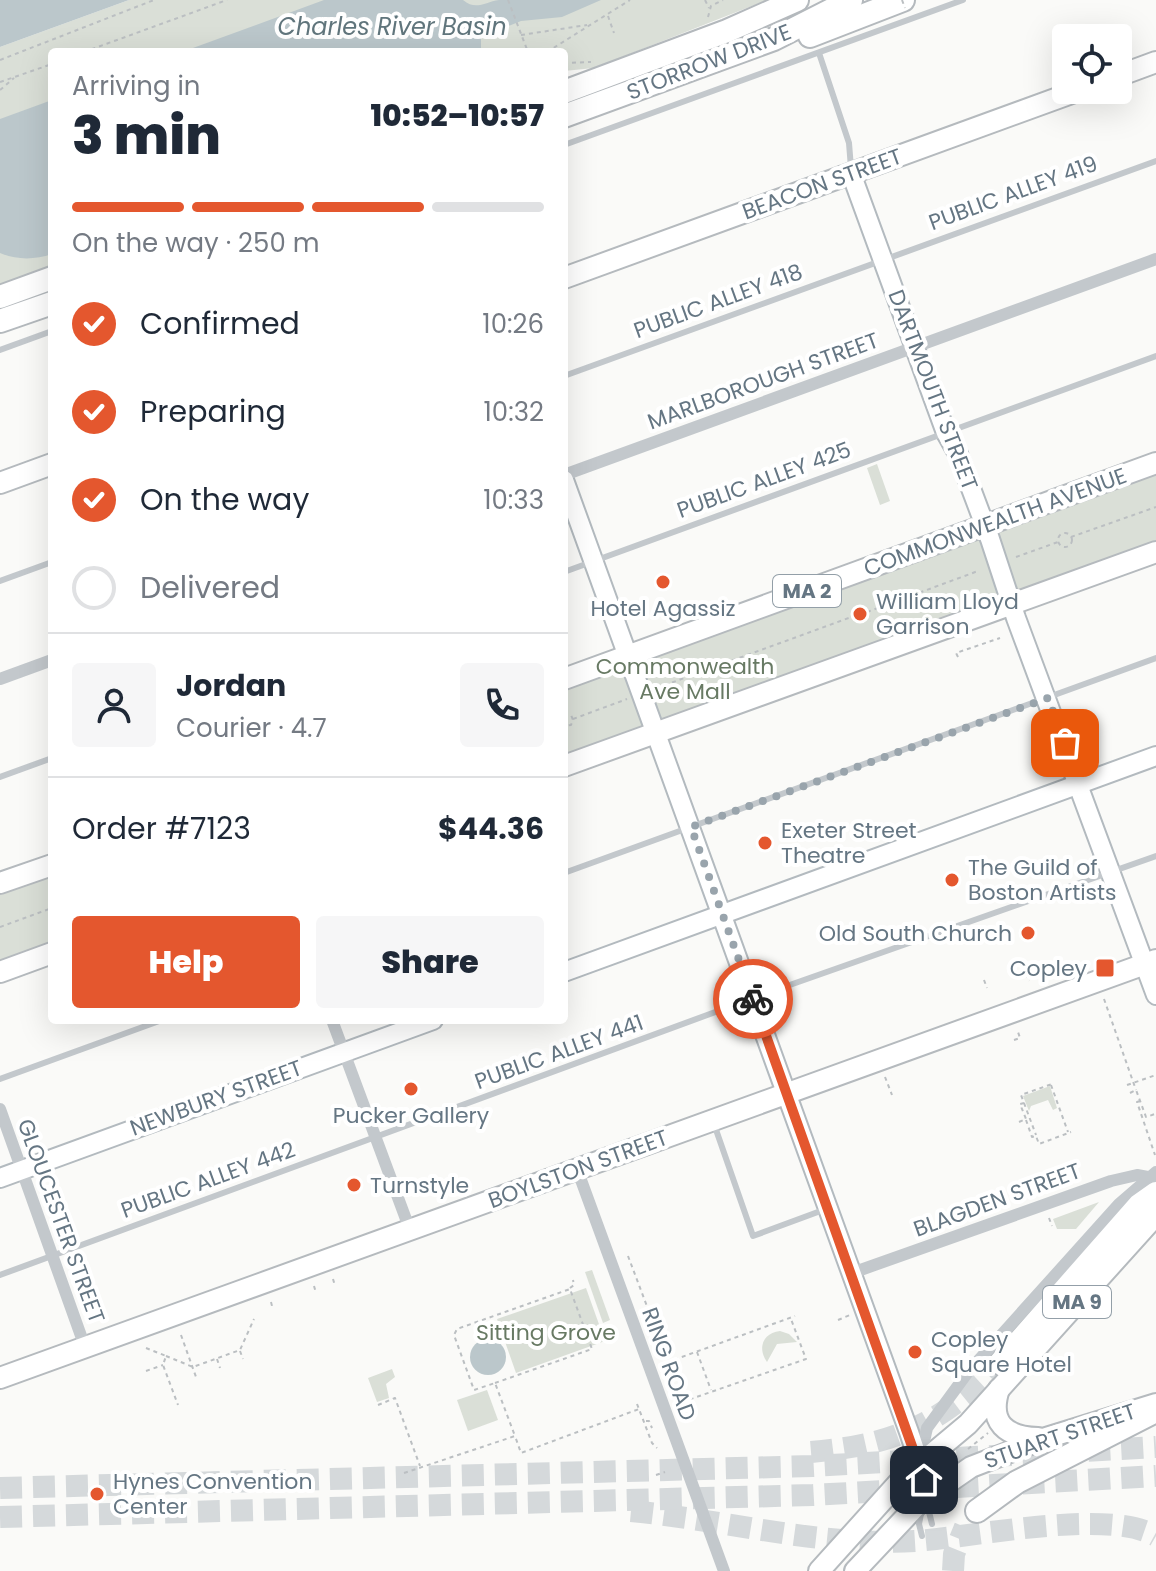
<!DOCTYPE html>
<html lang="en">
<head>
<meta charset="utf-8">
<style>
  :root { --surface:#fff; --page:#f6f6f7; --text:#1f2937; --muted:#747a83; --line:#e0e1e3; --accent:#e4572e }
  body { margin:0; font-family:Poppins,sans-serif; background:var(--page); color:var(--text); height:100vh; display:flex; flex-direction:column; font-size:30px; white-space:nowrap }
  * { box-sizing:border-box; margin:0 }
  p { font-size:26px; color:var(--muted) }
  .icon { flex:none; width:44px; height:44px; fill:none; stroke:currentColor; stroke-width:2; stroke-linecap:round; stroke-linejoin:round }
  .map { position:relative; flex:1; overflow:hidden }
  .panel { position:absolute; left:48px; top:48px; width:520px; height:976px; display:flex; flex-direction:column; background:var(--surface); border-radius:8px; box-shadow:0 8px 32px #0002 }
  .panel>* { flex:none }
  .controls { position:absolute; left:1052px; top:24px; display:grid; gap:16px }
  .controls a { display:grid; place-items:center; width:80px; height:80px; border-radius:8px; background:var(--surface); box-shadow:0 8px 32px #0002; font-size:40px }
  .pin { position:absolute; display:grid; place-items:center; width:68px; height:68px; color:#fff; margin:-34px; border-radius:16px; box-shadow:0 4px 12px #0006 }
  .courier { position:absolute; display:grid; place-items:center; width:80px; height:80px; margin:-40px; border:6px solid #e4572e; border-radius:50%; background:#fff; color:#222; box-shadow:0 2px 10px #0007 }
  .head em { font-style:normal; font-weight:800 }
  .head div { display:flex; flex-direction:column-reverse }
  .head { display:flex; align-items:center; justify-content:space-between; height:136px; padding:0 24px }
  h1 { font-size:52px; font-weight:800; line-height:60px }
  .bar { display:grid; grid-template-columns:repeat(4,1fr); gap:12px 8px; align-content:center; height:96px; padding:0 24px }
  .bar i { height:10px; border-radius:6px; background:var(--line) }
  .bar .current { background:var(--accent) }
  .bar p { grid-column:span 4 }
  .line { display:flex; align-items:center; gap:20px; padding:0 24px; border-top:2px solid var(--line) }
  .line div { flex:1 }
  .round { display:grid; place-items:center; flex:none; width:84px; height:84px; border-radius:8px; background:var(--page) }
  ol { padding:0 24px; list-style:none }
  li { display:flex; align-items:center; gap:24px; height:88px }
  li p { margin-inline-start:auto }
  li .icon { padding:8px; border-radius:50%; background:var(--accent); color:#fff; stroke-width:4 }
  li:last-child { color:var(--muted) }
  li i { width:44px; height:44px; border:4px solid var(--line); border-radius:50% }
  .cta { display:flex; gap:16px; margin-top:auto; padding:16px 24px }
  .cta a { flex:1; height:92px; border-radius:8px; background:var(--accent); color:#fff; font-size:32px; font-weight:800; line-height:92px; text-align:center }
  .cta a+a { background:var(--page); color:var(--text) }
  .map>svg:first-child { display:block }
</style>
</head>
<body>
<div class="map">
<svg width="1156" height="1571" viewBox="0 0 1156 1571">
  <rect width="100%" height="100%" fill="#fafaf8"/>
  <g fill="#dadfd7">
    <path d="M129,0h638l-173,68 -30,3v-19h-512v213l-52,19v-237z"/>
    <path d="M877,464l13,37 -10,4 -13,-37z"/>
    <path d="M1156,474v66l-592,215v-65z"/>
    <path d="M52,876v65l-52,19v-65z"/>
    <path d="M1050,1086l7,22 -4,2 -5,-10 -17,6 -2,5 -6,-15z"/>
    <path d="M1099,1202l-23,27h-19l-4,-10z"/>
    <path d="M592,1270l18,50 -7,3 -18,-51z"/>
    <path d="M586,1288l19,53 -89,32 -19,-54z"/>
    <path d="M780,1331l9,3 8,8 -20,2 -10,18c-10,-14 -4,-29 13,-31z"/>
    <path d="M392,1369l3,8 -9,7 3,14 -12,4 -9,-24z"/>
    <path d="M487,1390l11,30 -30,11 -11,-31z"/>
  </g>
  <g fill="#bbc7cb">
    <path d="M0,0h129l-129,47z"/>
    <path d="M324,0h139c13,11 22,2 36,0 28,0 72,0 102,0l-39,17 -41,4 -40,16v15h-299z"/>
    <path d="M52,100v154c-18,6 -35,6 -52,-1v-134z"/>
    <circle cx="488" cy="1357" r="18"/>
  </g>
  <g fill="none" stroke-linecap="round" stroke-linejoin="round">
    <g stroke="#d5d9db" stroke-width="22" stroke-dasharray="22 11" stroke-linecap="butt">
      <path d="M811,1452c83,-7 131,-28 189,-89"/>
      <path d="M0,1488l813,-22 343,-19"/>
      <path d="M631,1511c94,9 189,36 284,30 60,-4 193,-33 241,-5"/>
      <path d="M0,1517l813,-22 343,-19"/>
      <path d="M953,1571l1,-17 11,-27"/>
    </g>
    <defs>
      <g id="secondary">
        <path d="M851,173l95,260 12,21 32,85 26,79 140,377"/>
        <path d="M564,480l345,952 14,42 2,24"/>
        <path d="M564,972l592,-216"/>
        <path d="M0,1178l433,-158"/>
      </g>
      <g id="primary">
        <path d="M1118,76l38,-14"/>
        <path d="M564,278l516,-188"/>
        <path d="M0,483l52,-19"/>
        <path d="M564,679l592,-216"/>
        <path d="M564,766l592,-214"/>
        <path d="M0,883l52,-18"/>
        <path d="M0,972l52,-19"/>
        <path d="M0,1378l1156,-418"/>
        <path d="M999,1389c-11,34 7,48 39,49"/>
        <path d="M819,1571l82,-91 67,-56 188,-209"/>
        <path d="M855,1571l64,-68 52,-36 75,-29 110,-34"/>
      </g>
      <g id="motorway">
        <path d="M810,36l93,-36"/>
        <path d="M564,92l163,-61 70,-31"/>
        <path d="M564,116l210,-77 77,-39"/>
        <path d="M0,297l52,-19"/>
        <path d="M0,321l52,-18"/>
        <path d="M1000,1363l139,-158 17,-12"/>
        <path d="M977,1511l40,-29 139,-71"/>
      </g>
    </defs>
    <use href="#secondary" stroke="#b3babf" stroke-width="22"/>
    <use href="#primary" stroke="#b5babe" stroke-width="24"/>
    <use href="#motorway" stroke="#b4b9bd" stroke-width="26"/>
    <g stroke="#bbbfc2" stroke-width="2" stroke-dasharray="4 4" stroke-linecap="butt">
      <path d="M508,0l20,52"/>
      <path d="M705,0l4,8"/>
      <path d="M608,16l6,17"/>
      <path d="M708,17l3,-11 12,-6"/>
      <path d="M521,35l66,-10"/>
      <path d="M84,52l143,-52"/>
      <path d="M547,52l83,-52"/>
      <path d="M0,60l154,-60"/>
      <path d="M564,63l27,-1"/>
      <path d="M0,82l52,-18"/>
      <path d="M0,90l14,-12"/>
      <circle cx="1065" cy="540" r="7"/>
      <path d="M1071,537l85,-30"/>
      <path d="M1016,557l42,-15"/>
      <circle cx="860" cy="614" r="7"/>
      <path d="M867,612l111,-41"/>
      <path d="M958,657l-2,-4 44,-15"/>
      <path d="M657,688l197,-72"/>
      <path d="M564,715h7l2,5 -2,5 -7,1"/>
      <path d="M573,719l54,-20"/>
      <path d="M1097,893l2,-1"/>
      <path d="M0,927l52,-19"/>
      <path d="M1023,966l6,15"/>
      <path d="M984,980l3,8"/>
      <path d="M1104,999l32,91"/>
      <path d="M1014,1040l6,-2 -3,-9"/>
      <path d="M885,1077l7,18"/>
      <path d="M1051,1085l17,47"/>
      <path d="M1127,1085l29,-10"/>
      <path d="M1130,1093l6,-3 10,27 9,-3 1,3"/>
      <path d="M1140,1101l-3,1 18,53"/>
      <path d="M1024,1103l12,32"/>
      <path d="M1026,1120l6,17 4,-1 3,8 32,-12"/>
      <path d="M1019,1122l7,-3 -6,-15 4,-1 -3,-8 31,-11"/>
      <path d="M1049,1218l3,8"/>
      <path d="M628,1256l40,106 127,-46"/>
      <path d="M333,1279l2,7"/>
      <path d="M314,1286l2,7"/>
      <path d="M570,1288l4,-3 -1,-5"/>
      <path d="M271,1302l1,4"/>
      <path d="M838,1320l12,-5"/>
      <path d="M181,1335l15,42"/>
      <path d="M146,1348l20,8 -3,9 15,40"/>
      <path d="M240,1351l3,8"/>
      <path d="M697,1352l14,38"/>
      <path d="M166,1356l27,11 47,-17 14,-31"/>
      <path d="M217,1359l3,9"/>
      <path d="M146,1371l17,-6"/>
      <path d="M495,1383l97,-34 -22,-60 -113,40 -3,6 20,55 21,-7 20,53"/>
      <path d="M682,1402l124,-43 -15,-40"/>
      <path d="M637,1404l15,39 5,5"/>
      <path d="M378,1405l17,-7 25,68"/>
      <path d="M682,1409l7,-2"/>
      <path d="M646,1421h3l3,7"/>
      <path d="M968,1449l20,-16"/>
      <path d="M404,1473l111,-37 6,17 118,-44"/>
      <path d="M656,1475l9,-3"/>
    </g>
    <g stroke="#c3c8cc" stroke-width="6">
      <path d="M819,53l30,90 2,25"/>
      <path d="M564,145l399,-145"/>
      <path d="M0,350l52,-19"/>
      <path d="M564,376l592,-215"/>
      <path d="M564,572l592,-216"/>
      <path d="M0,581l52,-19"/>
      <path d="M0,777l52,-19"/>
      <path d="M564,873l592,-215"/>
      <path d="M0,1079l162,-59"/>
      <path d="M714,1124l39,112 73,-27"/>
      <path d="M0,1275l767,-282 389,-137"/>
      <path d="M927,1504l5,20"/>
      <path d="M922,1536l-3,-12 3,-15"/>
    </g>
    <g stroke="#c3c8cc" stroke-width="12">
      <path d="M564,475l592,-216"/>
      <path d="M0,679l52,-19"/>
      <path d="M332,1020l78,210"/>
      <path d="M0,1109l85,238"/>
      <path d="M577,1169l147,402"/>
      <path d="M852,1273l259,-92 26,-6 16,3"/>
      <path d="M921,1455l6,-27 41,-56 151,-168 37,-32"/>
    </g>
    <use href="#secondary" stroke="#fff" stroke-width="18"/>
    <use href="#primary" stroke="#fff" stroke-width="20"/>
    <use href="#motorway" stroke="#fff" stroke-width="22"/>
    <path stroke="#bbbfc2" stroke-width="2" stroke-dasharray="4 4" stroke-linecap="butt" d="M902,0l3,8"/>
  </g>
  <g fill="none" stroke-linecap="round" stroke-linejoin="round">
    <path stroke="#99a4ac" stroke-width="8" stroke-dasharray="0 14.4" d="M753,999l-62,-172 357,-129 17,45"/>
    <path stroke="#e4572e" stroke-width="10" d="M753,999l171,481"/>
  </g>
  <g fill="#e4572e" stroke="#fff" stroke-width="3">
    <circle cx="663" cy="582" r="8"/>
    <circle cx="860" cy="614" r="8"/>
    <circle cx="765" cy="843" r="8"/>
    <circle cx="952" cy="880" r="8"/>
    <circle cx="1028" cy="933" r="8"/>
    <rect x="1095" y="958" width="20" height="20" rx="4"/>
    <circle cx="411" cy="1089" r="8"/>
    <circle cx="354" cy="1185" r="8"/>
    <circle cx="915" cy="1352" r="8"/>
    <circle cx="97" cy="1494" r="8"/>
  </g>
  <g text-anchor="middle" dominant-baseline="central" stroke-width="8" stroke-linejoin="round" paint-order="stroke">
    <g fill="#fff" stroke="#939fa8" stroke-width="2">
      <rect x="773" y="575" width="68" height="32" rx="6"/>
      <rect x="1043" y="1286" width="68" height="32" rx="6"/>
    </g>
    <g font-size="20" font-weight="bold" fill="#657683">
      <text x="807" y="591">MA 2</text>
      <text x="1077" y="1302">MA 9</text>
    </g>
    <g font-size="22" fill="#657683" stroke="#fff">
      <text transform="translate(709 62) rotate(-21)">STORROW DRIVE</text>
      <text transform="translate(822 184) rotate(-20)">BEACON STREET</text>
      <text transform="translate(1013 193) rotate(-20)">PUBLIC ALLEY 419</text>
      <text transform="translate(718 301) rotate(-20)">PUBLIC ALLEY 418</text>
      <text transform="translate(763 381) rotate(-20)">MARLBOROUGH STREET</text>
      <text transform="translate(933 390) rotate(69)">DARTMOUTH STREET</text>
      <text transform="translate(764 480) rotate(-20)">PUBLIC ALLEY 425</text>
      <text transform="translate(995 522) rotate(-20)">COMMONWEALTH AVENUE</text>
      <text transform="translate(559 1052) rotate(-20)">PUBLIC ALLEY 441</text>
      <text transform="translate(216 1098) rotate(-20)">NEWBURY STREET</text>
      <text transform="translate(578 1169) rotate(-20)">BOYLSTON STREET</text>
      <text transform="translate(208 1180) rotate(-20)">PUBLIC ALLEY 442</text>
      <text transform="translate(997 1200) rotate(-20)">BLAGDEN STREET</text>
      <text transform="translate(61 1221) rotate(70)">GLOUCESTER STREET</text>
      <text transform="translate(669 1364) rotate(70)">RING ROAD</text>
      <text transform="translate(1060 1436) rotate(-19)">STUART STREET</text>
    </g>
    <g font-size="22" fill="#657683" stroke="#fff" text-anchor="start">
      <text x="876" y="601">William Lloyd<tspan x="876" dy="25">Garrison</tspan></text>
      <text x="663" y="608" text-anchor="middle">Hotel Agassiz</text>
      <text x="781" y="830">Exeter Street<tspan x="781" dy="25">Theatre</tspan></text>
      <text x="968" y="867">The Guild of<tspan x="968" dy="25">Boston Artists</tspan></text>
      <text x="1012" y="933" text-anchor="end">Old South Church</text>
      <text x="1087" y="968" text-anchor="end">Copley</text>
      <text x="411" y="1115" text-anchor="middle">Pucker Gallery</text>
      <text x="370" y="1185">Turnstyle</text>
      <text x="931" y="1339">Copley<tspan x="931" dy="25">Square Hotel</tspan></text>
      <text x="113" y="1481">Hynes Convention<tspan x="113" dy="25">Center</tspan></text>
    </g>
    <g font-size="22" fill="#687a64" stroke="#fff">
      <text x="685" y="666">Commonwealth<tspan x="685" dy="25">Ave Mall</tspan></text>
      <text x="546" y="1332">Sitting Grove</text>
    </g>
    <g font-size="24" font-style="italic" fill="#60757c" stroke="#fff">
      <text x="392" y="26">Charles River Basin</text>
    </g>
  </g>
</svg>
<div class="controls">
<a><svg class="icon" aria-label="locate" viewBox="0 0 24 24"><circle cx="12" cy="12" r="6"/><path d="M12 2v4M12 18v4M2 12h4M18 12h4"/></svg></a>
</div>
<div class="pin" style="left:1065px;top:743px;background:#ea580c"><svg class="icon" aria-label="bag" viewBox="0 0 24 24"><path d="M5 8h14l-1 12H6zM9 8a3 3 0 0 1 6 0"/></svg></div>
<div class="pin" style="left:924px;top:1480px;background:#1f2937"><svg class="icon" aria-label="home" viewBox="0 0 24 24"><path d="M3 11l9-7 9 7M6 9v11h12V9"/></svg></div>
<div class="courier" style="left:753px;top:999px"><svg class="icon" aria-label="bike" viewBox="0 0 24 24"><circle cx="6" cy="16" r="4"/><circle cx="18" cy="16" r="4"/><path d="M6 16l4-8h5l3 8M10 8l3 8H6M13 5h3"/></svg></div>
<section class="panel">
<div class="head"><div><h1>3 min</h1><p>Arriving in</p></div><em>10:52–10:57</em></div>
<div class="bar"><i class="current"></i><i class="current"></i><i class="current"></i><i></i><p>On the way · 250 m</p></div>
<ol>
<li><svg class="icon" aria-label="check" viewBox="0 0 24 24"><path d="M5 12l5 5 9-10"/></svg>Confirmed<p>10:26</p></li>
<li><svg class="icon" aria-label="check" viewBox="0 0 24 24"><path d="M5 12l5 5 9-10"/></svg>Preparing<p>10:32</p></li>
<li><svg class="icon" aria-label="check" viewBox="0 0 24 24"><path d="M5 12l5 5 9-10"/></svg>On the way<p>10:33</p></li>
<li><i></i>Delivered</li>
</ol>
<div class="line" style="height:144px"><a class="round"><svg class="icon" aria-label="person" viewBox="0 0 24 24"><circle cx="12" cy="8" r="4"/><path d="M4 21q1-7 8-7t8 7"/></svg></a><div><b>Jordan</b><p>Courier · 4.7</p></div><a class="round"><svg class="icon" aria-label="phone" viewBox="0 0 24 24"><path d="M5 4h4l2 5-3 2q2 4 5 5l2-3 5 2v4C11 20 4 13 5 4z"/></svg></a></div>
<div class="line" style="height:104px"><div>Order #7123</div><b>$44.36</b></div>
<div class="cta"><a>Help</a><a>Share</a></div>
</section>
</div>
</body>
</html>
